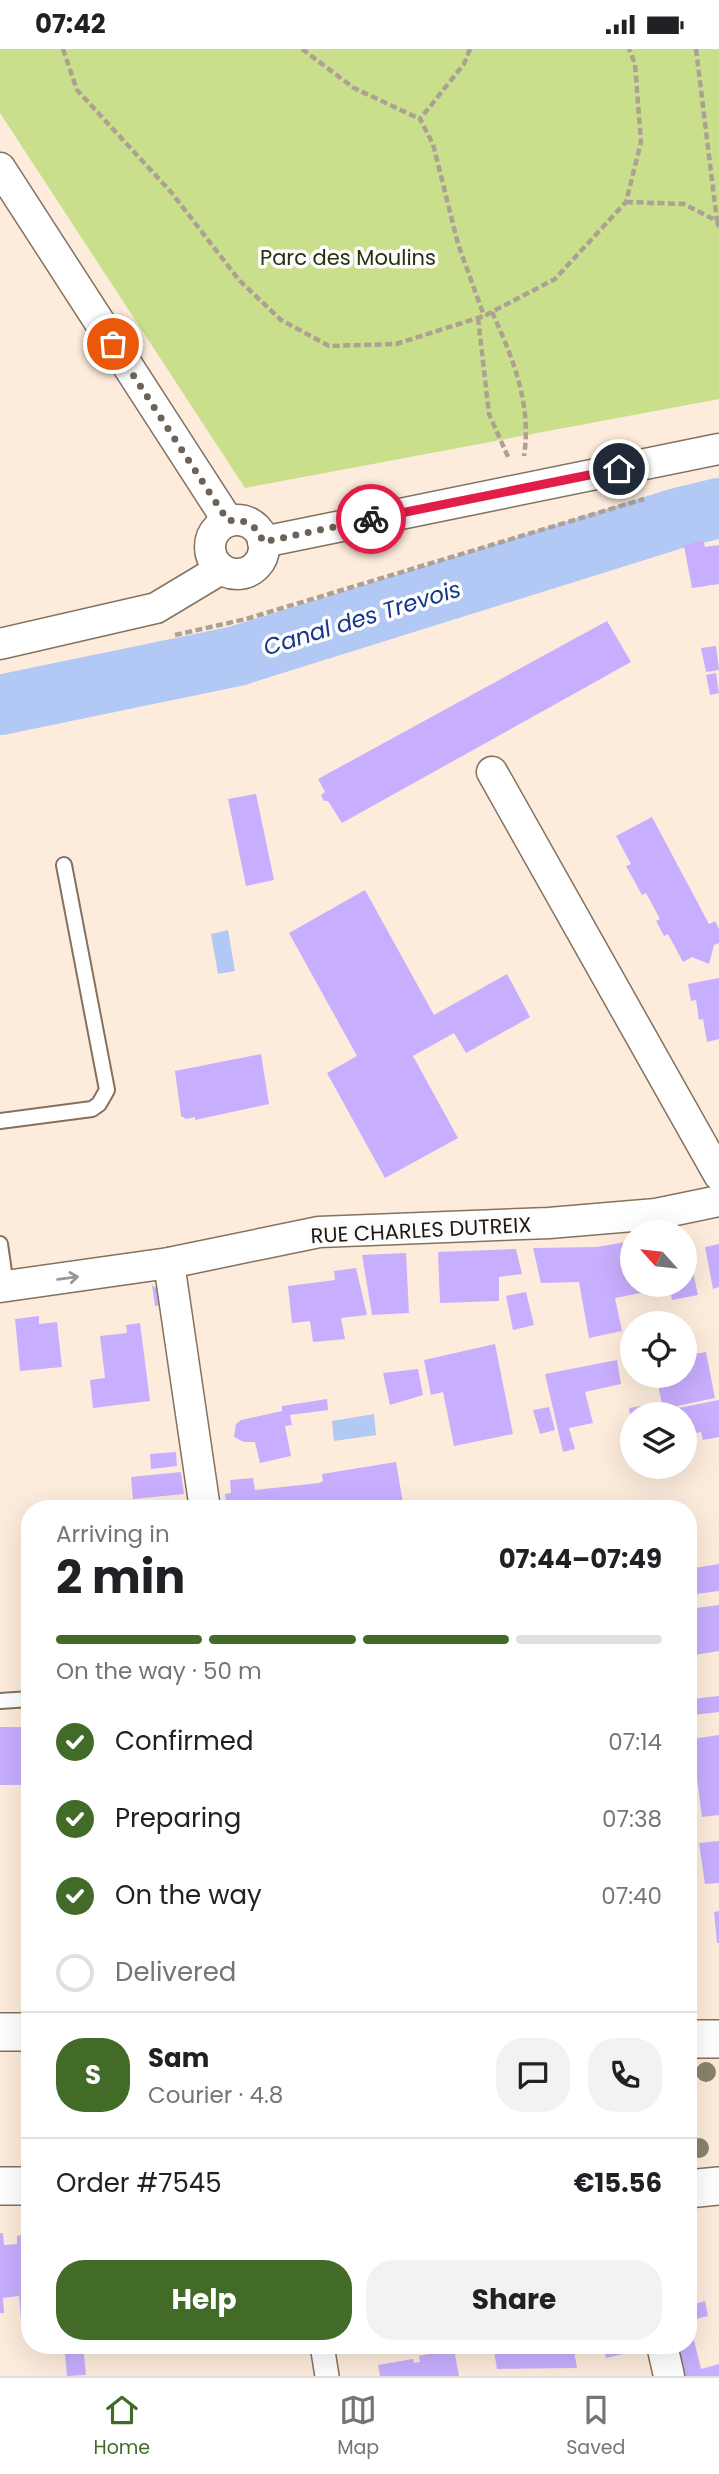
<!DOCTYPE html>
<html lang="en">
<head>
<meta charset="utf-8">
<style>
  :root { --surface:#fff; --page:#f2f2f2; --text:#202124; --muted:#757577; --line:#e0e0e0; --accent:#426b28 }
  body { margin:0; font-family:Poppins,sans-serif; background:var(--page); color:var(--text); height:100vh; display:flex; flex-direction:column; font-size:26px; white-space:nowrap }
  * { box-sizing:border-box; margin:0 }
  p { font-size:23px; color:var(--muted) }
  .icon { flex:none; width:38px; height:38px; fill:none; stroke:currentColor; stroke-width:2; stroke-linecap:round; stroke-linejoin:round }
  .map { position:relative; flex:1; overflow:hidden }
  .side { position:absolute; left:21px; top:1451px; width:676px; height:854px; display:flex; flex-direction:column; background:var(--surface); border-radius:28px; box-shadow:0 7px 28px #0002 }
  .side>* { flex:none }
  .needle { width:46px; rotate:297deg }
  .fabs { position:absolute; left:620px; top:1171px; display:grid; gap:14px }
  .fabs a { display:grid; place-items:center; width:77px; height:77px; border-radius:50%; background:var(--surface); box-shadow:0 7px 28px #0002; font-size:35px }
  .pin { position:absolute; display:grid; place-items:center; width:60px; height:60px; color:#fff; margin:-30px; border:4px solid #fff; border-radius:50%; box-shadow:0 2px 7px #0007 }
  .courier { position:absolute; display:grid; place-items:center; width:70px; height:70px; margin:-35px; border:5px solid #e11d48; border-radius:50%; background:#fff; color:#222; box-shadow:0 2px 9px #0007 }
  .overview em { font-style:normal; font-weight:700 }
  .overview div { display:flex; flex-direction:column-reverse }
  .overview { display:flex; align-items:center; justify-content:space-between; height:119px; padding:0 35px }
  h1 { font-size:46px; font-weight:700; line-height:52px }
  .bar { display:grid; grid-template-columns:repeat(4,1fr); gap:10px 7px; align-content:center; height:84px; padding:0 35px }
  .bar i { height:9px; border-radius:5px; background:var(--line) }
  .bar .current { background:var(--accent) }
  .bar p { grid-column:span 4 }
  .line { display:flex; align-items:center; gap:18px; padding:0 35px; border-top:2px solid var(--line) }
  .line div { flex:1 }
  .round { display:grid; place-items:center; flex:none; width:74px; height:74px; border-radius:28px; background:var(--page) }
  ol { padding:0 35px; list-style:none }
  li { display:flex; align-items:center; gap:21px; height:77px }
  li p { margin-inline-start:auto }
  li .icon { padding:7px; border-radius:50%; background:var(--accent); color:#fff; stroke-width:4 }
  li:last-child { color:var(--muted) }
  li i { width:38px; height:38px; border:4px solid var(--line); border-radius:50% }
  .button { display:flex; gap:14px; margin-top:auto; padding:14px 35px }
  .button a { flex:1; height:80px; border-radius:28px; background:var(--accent); color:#fff; font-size:28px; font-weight:700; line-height:80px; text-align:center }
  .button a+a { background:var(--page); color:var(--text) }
  .status { display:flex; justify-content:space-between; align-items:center; height:49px; padding:0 35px; background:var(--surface); direction:ltr }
  .status svg { height:19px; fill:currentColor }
  .tabs { display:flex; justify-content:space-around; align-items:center; height:98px; border-top:2px solid var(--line); background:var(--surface); font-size:19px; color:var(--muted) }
  .tabs a { display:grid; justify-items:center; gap:4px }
  .tabs .current { color:var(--accent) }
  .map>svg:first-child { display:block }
</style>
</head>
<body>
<div class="status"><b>07:42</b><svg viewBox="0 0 49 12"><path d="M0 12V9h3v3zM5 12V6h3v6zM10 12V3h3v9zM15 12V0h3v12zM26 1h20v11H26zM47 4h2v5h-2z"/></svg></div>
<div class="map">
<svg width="719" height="2327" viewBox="0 0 719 2327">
  <rect width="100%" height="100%" fill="#fdecdc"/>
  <path fill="#cadf8c" d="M0,0h719v350l-474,89 -245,-375z"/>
  <g fill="#b2c8f5">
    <path d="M228,881l7,41 -17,3 -7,-40z"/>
    <path d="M374,1365l2,21 -42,6 -2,-20z"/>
  </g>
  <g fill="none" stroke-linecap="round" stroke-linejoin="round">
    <path stroke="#b2c8f5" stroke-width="60" d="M0,656l237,-49 441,-138 41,-10"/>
  </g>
  <g fill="#c8aefe">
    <path d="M703,491l2,7 14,-2v39l-27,4 -8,-42z"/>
    <path d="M607,572l24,41 -289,161 -14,-22h-4l-3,-6 4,-3 -7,-13z"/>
    <path d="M716,597l3,24 -13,2 -5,-24z"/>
    <path d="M716,624l3,20 -9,2 -4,-20z"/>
    <path d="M256,745l18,86 -28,6 -18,-87z"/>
    <path d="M652,768l57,107 6,-3 4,8v14l-5,2 -5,19 -17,-7 -9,5 -15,-28 -4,2 -8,-15 4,-2 -14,-26 -4,2 -16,-29 5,-2 -15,-28z"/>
    <path d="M365,841l69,125 73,-41 23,43 -64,36 -12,-20 -41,23 45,82 -73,40 -58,-105 30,-17 -68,-123z"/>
    <path d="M719,929v61l-12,3 -4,-23 -4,1 -3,-20 -5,1 -3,-17z"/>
    <path d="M261,1005l8,50 -74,16v-3l-9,2 -5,-3 -6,-45z"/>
    <path d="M684,1181l14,65 -26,5 -2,-13 -55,11 7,33 -33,7 -10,-56 -38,1 -8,-35 64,-1 35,-6v44h52z"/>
    <path d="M719,1195v43l-6,2 -8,-42z"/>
    <path d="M516,1200l6,25 -23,3v24l-59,2 -2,-51z"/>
    <path d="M406,1204l3,60 -37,2 -10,-60z"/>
    <path d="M356,1219l11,47 -26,3 4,21 -32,3 -3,-21 -18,2 -4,-37 47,-6 -1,-9z"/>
    <path d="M152,1236l12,9 2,11 -11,1z"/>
    <path d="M526,1243l8,33 -21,5 -7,-34z"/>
    <path d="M39,1267v8l18,-2 5,45 -42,4 -5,-52z"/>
    <path d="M140,1274l10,78 -57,7 -3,-28 15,-2 -5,-42 27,-3 -1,-8z"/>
    <path d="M495,1295l18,90 -59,12 -11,-54 -12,3 -7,-35z"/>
    <path d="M706,1303l9,46 -52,11 -7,-34h28v-19z"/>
    <path d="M617,1311l4,24 -36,8 8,31 -24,5 6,21 -12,3 -18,-78z"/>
    <path d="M418,1320l5,26 -33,10 -7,-32z"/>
    <path d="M327,1350l1,11 -38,5 2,10 -7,1 6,30 -31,7 -5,-21h-11l-10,-5 2,-13 5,-4 41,-9v-5z"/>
    <path d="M719,1351v37l-16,3 -2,-8 -17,3v-21h-21v-3z"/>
    <path d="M641,1357l2,7 -13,1 -1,-6z"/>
    <path d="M549,1358l6,23 -15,4 -7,-24z"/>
    <path d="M176,1403l1,14 -26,3 -1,-15z"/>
    <path d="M396,1413l8,47h-177l-2,-15 6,-1 -1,-13 23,-2 2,12 64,-7 4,-2 -1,-7z"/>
    <path d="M181,1423l3,22 -51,5 -2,-22z"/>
    <path d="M98,1454v6h-23v-3z"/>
    <path d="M719,1515v27l-31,4v-26z"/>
    <path d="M719,1556v46l-31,5v-47z"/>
    <path d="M719,1647v16l-25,3 -2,-16z"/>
    <path d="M0,1678h30v48h-3l-1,10h-26z"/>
    <path d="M719,1686v80l-17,2 -10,-78z"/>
    <path d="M719,1792v42l-14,1 -6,-41z"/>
    <path d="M689,1795l8,55 -9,1v-55z"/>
    <path d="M719,1862v32h-2l-3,-31z"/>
    <path d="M0,2184h3l1,12 13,-1v-8l13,-3v95l-8,1 -3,-33 -16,2 1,15h-4z"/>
    <path d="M705,2252l3,15 -20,5v-15z"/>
    <path d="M694,2291l7,29 18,-5v12h-39l-6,-31h14v-3z"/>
    <path d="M64,2296h19l3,30 -19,1z"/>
    <path d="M493,2296h80l4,23 -80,1z"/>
    <path d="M603,2296h55v1l-52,12z"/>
    <path d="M454,2300l5,27h-79l-2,-11 35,-6 1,4 6,-1 -1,-6z"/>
  </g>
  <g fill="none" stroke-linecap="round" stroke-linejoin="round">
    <defs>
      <g id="service">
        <path d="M0,1072l92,-12 7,-5 8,-14 -43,-225"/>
        <path d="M0,1195l6,42"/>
        <path d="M0,1652l30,-2"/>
      </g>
      <path id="pedestrian" d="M322,2296l5,31"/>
      <g id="minor">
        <path d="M0,119l228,353"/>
        <circle cx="237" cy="498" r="27"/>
        <path d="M263,493l456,-93"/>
        <path d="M0,595l156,-36 65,-39"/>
        <path d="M492,723l227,403"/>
        <path d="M169,1214l36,246"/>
        <path d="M0,1238l169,-24 150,-31 230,-9 107,-9 63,-13"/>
        <path d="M662,2296l7,31"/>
      </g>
      <g id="tertiary">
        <path d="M0,1983h30"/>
        <path d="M688,1990h31"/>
        <path d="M0,2137h30"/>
        <path d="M688,2140l31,-3"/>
      </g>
    </defs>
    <use href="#service" stroke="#84715f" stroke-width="18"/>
    <use href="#pedestrian" stroke="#84715f" stroke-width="26"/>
    <use href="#minor" stroke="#84715f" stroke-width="33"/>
    <use href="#tertiary" stroke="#84715f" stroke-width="40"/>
    <g stroke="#aea093" stroke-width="4.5" stroke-dasharray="7 3.5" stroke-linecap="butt">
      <path d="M63,0l14,41 94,102 68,88 42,40 48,26 67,-2 88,-28 71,-37 71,-77 15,-60 -6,-78 -6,-15"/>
      <path d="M302,0l52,39 66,31"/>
      <path d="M470,0l-6,15 -44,55 13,25 25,100 26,72"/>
      <path d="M696,0l21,172"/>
      <path d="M626,153l58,2 33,17 2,6"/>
      <path d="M492,263c21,46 40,93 32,144"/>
      <path d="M478,269l11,96 20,45"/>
      <path d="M175,586l71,-16 398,-120"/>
    </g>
    <use href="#service" stroke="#fff" stroke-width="14"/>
    <use href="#pedestrian" stroke="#fff" stroke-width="23"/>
    <use href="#minor" stroke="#fff" stroke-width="30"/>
    <use href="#tertiary" stroke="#fff" stroke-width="37"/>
  </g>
  <g fill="#88856a">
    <circle cx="706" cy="2023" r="10"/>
    <circle cx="699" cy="2099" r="10"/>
  </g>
  <defs><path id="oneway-shaft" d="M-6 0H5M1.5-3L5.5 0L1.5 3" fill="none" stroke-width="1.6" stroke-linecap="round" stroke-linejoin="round" transform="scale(1.75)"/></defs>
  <use stroke="#9b9794" href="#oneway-shaft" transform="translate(68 1229) rotate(-8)"/>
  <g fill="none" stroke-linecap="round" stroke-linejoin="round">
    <path stroke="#6d6258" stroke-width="7" stroke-dasharray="0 12.6" d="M113,295l115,177c17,-3 29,4 35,21l108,-23"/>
    <path stroke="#e11d48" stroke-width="9" d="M371,470l248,-50"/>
  </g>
  <g text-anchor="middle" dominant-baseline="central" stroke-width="7" stroke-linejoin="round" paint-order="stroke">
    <g font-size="21" fill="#29310c" stroke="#fcfcfc">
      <text x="348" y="208">Parc des Moulins</text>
    </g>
    <g font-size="21" fill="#201811" stroke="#fcfcfc">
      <text transform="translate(421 1181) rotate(-3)">RUE CHARLES DUTREIX</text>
    </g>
    <g font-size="23" font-style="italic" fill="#17378a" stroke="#fcfcfc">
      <text transform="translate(362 569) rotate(-17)">Canal des Trevois</text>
    </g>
  </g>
</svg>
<div class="fabs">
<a><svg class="needle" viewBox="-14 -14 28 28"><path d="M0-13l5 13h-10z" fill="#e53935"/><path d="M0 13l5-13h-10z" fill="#757577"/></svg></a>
<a><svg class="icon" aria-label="locate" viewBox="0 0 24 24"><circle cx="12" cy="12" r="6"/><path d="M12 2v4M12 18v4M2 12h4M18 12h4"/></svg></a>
<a><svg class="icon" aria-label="layers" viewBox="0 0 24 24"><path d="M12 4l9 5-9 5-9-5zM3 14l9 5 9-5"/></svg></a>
</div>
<div class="pin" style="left:113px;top:295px;background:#ea580c"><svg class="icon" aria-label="bag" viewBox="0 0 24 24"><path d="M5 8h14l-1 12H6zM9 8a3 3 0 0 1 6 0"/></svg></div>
<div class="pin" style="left:619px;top:420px;background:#1f2937"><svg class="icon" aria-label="home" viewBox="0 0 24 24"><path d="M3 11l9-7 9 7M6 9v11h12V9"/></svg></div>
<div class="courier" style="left:371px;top:470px"><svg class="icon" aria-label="bike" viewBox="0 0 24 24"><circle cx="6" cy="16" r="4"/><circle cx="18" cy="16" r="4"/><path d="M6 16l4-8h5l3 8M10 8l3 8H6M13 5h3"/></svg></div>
<section class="side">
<div class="overview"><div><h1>2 min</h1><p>Arriving in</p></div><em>07:44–07:49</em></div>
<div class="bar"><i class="current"></i><i class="current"></i><i class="current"></i><i></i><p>On the way · 50 m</p></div>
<ol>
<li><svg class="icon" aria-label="check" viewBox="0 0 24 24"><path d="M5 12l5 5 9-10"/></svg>Confirmed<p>07:14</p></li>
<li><svg class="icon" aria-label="check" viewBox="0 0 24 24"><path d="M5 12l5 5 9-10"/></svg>Preparing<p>07:38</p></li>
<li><svg class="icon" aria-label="check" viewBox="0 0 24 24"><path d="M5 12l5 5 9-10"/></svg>On the way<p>07:40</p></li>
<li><i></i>Delivered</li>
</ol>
<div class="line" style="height:126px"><b class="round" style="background:var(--accent);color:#fff">S</b><div><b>Sam</b><p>Courier · 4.8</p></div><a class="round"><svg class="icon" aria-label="chat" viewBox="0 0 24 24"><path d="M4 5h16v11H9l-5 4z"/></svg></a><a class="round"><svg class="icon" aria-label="phone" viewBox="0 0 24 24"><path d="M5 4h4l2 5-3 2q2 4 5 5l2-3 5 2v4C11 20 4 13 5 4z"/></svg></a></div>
<div class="line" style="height:91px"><div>Order #7545</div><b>€15.56</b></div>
<div class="button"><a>Help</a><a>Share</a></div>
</section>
</div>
<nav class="tabs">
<a class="current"><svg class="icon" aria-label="home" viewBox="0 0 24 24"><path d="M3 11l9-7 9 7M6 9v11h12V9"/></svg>Home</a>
<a><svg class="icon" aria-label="map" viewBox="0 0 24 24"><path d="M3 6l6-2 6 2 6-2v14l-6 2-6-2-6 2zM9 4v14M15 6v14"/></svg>Map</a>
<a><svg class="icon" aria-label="saved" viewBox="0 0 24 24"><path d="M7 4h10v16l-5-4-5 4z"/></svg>Saved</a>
</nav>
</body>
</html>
